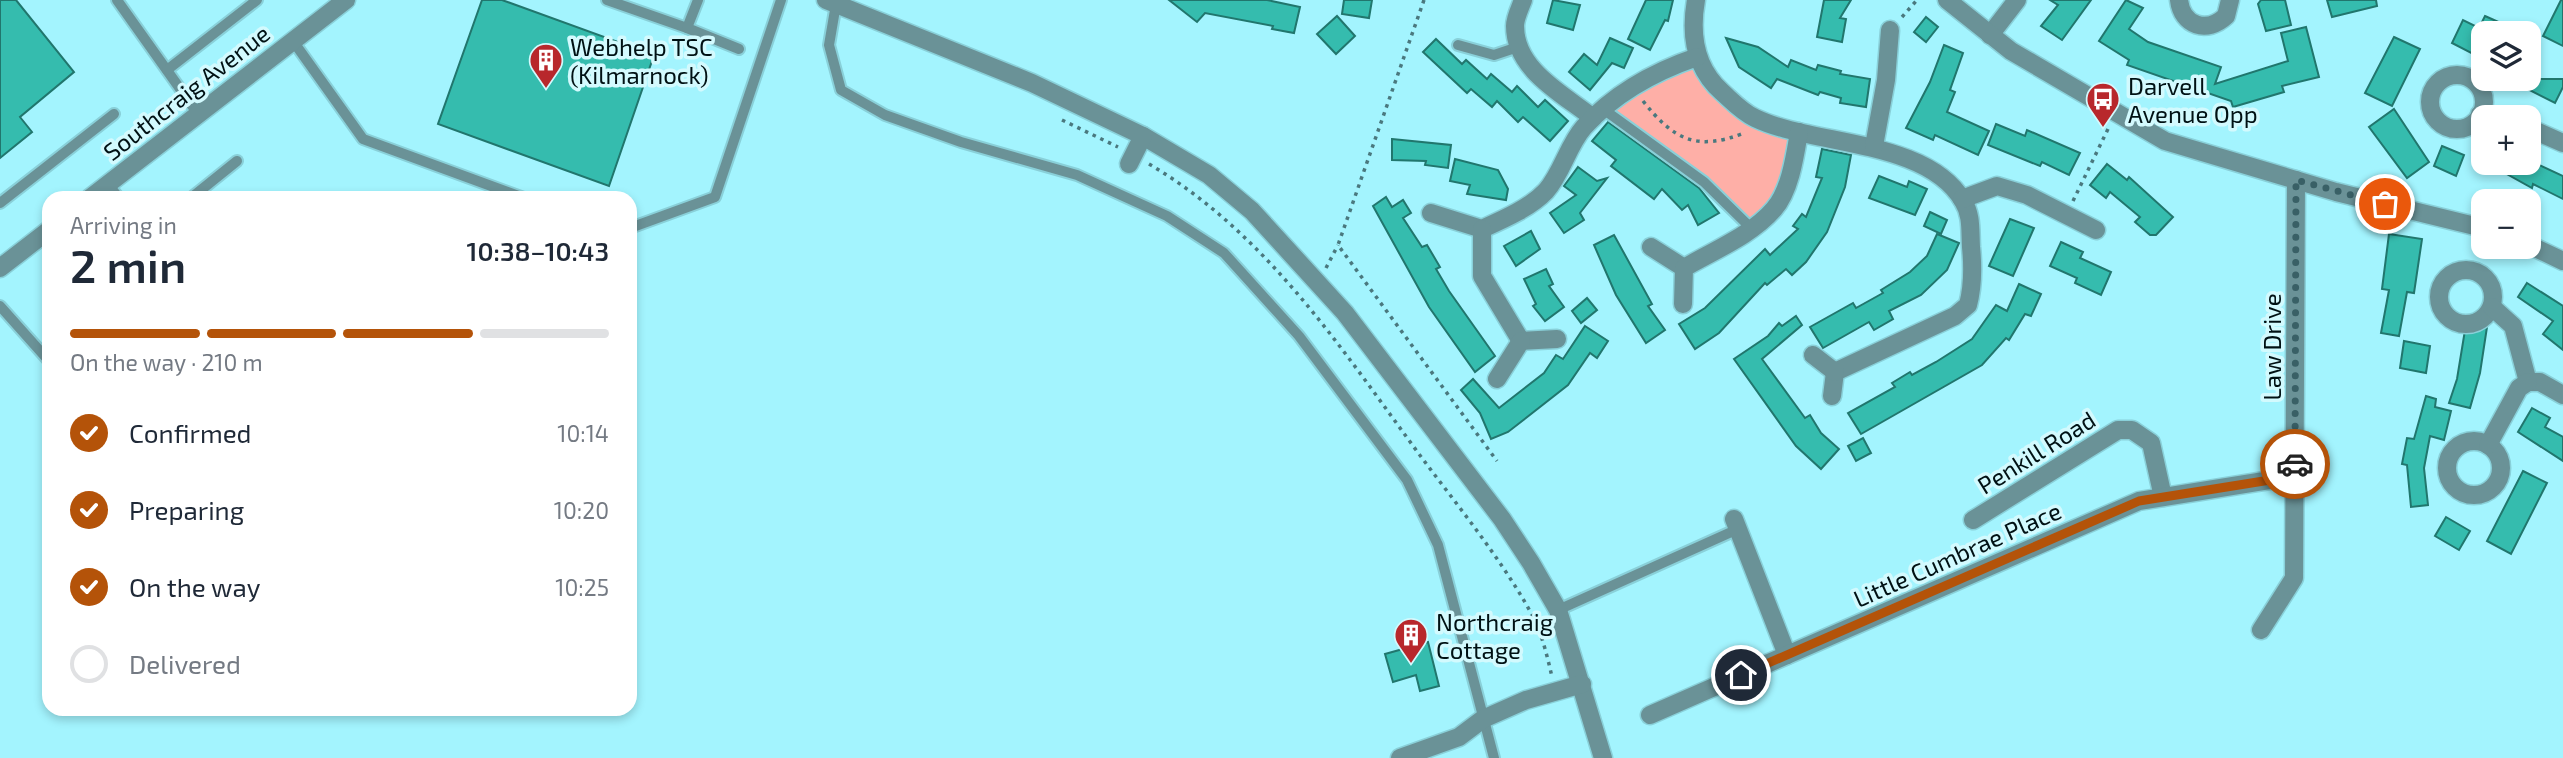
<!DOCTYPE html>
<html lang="en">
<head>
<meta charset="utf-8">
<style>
  :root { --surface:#fff; --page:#f6f6f7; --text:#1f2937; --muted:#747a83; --line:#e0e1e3; --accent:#b45309 }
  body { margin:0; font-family:"Exo 2",sans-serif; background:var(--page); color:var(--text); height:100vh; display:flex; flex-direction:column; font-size:26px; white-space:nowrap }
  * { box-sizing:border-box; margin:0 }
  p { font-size:23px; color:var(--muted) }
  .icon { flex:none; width:38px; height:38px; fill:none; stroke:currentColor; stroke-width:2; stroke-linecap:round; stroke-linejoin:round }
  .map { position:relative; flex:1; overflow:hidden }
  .details { position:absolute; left:42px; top:191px; width:595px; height:525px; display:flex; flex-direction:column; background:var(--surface); border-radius:21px; box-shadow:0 4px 10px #0003 }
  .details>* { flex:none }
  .controls { position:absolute; left:2471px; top:21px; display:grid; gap:14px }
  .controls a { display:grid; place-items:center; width:70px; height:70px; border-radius:14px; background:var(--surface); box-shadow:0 4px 10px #0003; font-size:35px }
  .pin { position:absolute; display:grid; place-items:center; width:60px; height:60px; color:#fff; margin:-30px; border:4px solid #fff; border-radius:50%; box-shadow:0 2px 7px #0007 }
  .courier { position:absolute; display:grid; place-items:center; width:70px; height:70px; margin:-35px; border:5px solid #b45309; border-radius:50%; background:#fff; color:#222; box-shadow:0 2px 9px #0007 }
  .overview em { font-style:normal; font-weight:600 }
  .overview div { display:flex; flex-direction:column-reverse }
  .overview { display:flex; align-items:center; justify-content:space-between; height:119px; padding:0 28px }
  h1 { font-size:46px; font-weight:600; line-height:52px }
  .bar { display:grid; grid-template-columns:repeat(4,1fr); gap:10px 7px; align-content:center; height:84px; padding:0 28px }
  .bar i { height:9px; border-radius:5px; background:var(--line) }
  .bar .current { background:var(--accent) }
  .bar p { grid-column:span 4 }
  ol { padding:0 28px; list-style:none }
  li { display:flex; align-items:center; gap:21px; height:77px }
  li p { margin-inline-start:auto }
  li .icon { padding:7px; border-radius:50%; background:var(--accent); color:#fff; stroke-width:4 }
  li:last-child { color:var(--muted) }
  li i { width:38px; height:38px; border:4px solid var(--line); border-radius:50% }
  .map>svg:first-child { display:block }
</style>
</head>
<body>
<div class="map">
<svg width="2563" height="758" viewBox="0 0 2563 758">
  <rect width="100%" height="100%" fill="#a3f4fe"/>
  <path fill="#feafa7" d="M1696,60l16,27 84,47 -14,56 -31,34 -42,-41 -102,-74z"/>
  <g fill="#35bcae" stroke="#21766d" stroke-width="2">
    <path d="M0,0h16l58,72 -54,45 12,15 -32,26z"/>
    <path d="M482,0h20l152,55 -45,131 -171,-62z"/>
    <path d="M1169,0h98l33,7 -6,26 -22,-4 1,-3 -68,-13 -8,9z"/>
    <path d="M1344,0h28l-3,18 -27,-4z"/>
    <path d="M1553,0l27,5 -7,25 -26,-7z"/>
    <path d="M1646,0h27l-5,21 -3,-1 -15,30 -22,-11z"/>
    <path d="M1824,0h27l-11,18 6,1 -4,23 -25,-5z"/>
    <path d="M2050,0h41l-29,40 -21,-14 17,-21z"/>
    <path d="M2126,0l17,8 -14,21 19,13 73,25 -6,17 73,-23 -7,-28 25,-6 13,50 -37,9 2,6 -51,15 -2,-6 -104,-36 2,-5 -30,-19z"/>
    <path d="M2261,0h24l6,25 -25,6 -8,-27z"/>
    <path d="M2327,0h49l1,6 -45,11z"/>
    <path d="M2561,0h2v46l-20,-10z"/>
    <path d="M1337,16l18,20 -19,18 -19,-20z"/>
    <path d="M2485,16l38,17h-40v10l-6,13 -25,-13 11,-23 16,8z"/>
    <path d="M1926,17l12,10 -12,15 -12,-10z"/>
    <path d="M2394,37l26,12 -28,57 -27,-13z"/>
    <path d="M1610,38l23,10 -9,20 -12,-5 -22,27 -21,-18 15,-18 13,11z"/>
    <path d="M1726,38l32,9 30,20 3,-7 25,10 2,-5 23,6 -1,3 30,5 -4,28 -26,-4 1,-5 -21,-6 -2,3 -41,-16 -6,9 -32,-21z"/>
    <path d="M1436,39l26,25 4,-4 21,19 4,-5 21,18 5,-6 21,21 7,-7 23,21 -18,20 -27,-24 -5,5 -21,-21 -5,6 -21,-18 -4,4 -44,-41z"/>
    <path d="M1944,45l19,8 -13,37 5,2 -8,20 42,19 -11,24 -43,-20 -2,5 -27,-12 24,-46z"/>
    <path d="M2508,79h55v8l-8,16z"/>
    <path d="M2394,109l35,53 -22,16 -38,-51z"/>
    <path d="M1608,122l91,66 20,25 -21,12 -10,-20 -6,5 -20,-21 -8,10 -43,-33 5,-6 -24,-19z"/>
    <path d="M1996,124l29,12 2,-6 53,23 -11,22 -27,-13 -2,4 -52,-21z"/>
    <path d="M1392,139l59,6 -3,23 -23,-3 1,-4 -34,-1z"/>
    <path d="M2442,146l22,9 -8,21 -22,-10z"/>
    <path d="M1822,149l29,6 -6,32 -18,45 -21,30 -14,13 -6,-6 -19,16 -2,-2 -46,50 -24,16 -16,-25 26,-16 60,-59 5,6 28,-26 -5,-3 9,-12 4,3 16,-39 -6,-1z"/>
    <path d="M1455,159l43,11 10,19 -2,11 -39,-6 3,-9 -20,-4z"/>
    <path d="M2487,163h48l28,13v23l-30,-15 -1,4z"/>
    <path d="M2107,164l20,16 2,-3 44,40 -17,18h-6l-15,-13 5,-5 -30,-25 -4,6 -16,-13z"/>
    <path d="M1578,167l19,14 10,-3 -27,35 4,7 -20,13 -14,-20 26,-18 -12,-9z"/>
    <path d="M1879,176l28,11 2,-6 18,8 -12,26 -46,-17z"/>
    <path d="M1386,197l6,10 11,-7 8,13 -8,5 19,29 5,-2 13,22 -4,2 13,22 46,65 -20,16 -46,-65 -56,-101z"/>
    <path d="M1930,212l17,8 -6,14 -17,-8z"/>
    <path d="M2010,219l24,9 -21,48 -24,-10z"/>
    <path d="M1531,231l9,18 -24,17 -12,-20z"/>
    <path d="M1937,234l22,9 -12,27 -26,25 -32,16 4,8 -19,11 -5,-8 -46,26 -13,-21 43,-24 3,5 27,-15 -2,-3 29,-18 17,-16z"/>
    <path d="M2389,234l33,5 -8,54 -7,-1 -8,44 -18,-3 8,-43 -7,-1z"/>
    <path d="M1614,235l38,69 -4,2 17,24 -19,13 -30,-48 -22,-50z"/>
    <path d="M2061,242l22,10 -3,6 31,14 -10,23 -26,-12 2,-5 -27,-12z"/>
    <path d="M1546,269l7,15 -4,2 15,21 -19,14 -12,-15 3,-2 -12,-25z"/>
    <path d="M2527,283l36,23v44l-20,-16 10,-13 -35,-24z"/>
    <path d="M2019,284l22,10 -10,22 -6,-2 -16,26 -3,-2 -24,27 -121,69 -13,-21 47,-26 -3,-4 18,-11 2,3 24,-13 36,-23 24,-34 11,6z"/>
    <path d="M1587,298l10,12 -16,13 -9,-12z"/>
    <path d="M1796,316l6,9 -40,34 43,59 5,-3 11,18 18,16 -18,20 -25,-23 -62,-87 34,-23 11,-13 3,3z"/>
    <path d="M2466,324l21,3 -7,46 -10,35 -21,-5 8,-24z"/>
    <path d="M1585,326l23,15 -11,17 -7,-5 -22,32 -60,47 -17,7 -11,-26 -19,-23 12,-11 26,29 45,-35 12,-18 7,4z"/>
    <path d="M2404,341l26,5 -4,27 -26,-5z"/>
    <path d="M2426,396l10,3 -1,8 16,4 -7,29 -14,-4 -6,32 4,37 -17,2 -4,-42 -5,-1 5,-26 7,1z"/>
    <path d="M2532,408l18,10 -5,9 18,10v24l-45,-29z"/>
    <path d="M1863,438l8,15 -15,8 -8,-15z"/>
    <path d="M2523,471l24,12 -36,71 -24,-13z"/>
    <path d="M2446,517l24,14 -11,19 -24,-14z"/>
    <path d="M1428,642l11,44 -19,5 -4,-16 -23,7 -8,-28z"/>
  </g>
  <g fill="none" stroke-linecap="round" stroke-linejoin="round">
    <defs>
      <g id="service">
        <path d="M117,0l81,114"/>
        <path d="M607,0l80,28"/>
        <path d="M698,0l-11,28 52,21"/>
        <path d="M836,4l-7,41 12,45 44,25 76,27 116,33 90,41 57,37 75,83 108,144 31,65 56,213"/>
        <path d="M293,41l70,98 161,59"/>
        <path d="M1458,45l36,10 24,-8"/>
        <path d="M167,70l90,-70"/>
        <path d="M1603,109l101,73 47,46"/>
        <path d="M108,184l11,14"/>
        <path d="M191,198l46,-37"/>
        <path d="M0,203l114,-89"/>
        <path d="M630,228l85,-31 66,-197"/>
        <path d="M0,306l49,55"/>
        <path d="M1558,610l180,-81"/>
      </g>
      <g id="minor">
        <path d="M826,0l206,83 111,53 66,39 43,36 93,102 157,206 29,44 27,47 45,148"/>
        <path d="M1523,0c-3,8 -8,18 -8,26 0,44 48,68 78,92"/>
        <path d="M1696,0c-6,34 -2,67 26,92 10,9 20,20 33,26 58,28 172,21 208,83 9,14 7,30 8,46 2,20 2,39 -3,58l-13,11 -120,56 -3,24"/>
        <path d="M2179,0c3,26 28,34 47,16l4,-16"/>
        <path d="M1990,35l27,-35"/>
        <circle cx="2457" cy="102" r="27"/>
        <path d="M2480,114l24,3"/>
        <path d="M2529,128l34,15"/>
        <path d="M1874,146l12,-66 4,-50"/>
        <path d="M1129,164l14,-28"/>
        <path d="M90,198l256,-198"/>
        <path d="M1962,199l35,-13 30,9 69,35"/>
        <path d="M1431,213l51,16c20,-9 48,-21 64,-38 16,-18 22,-46 38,-64 30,-33 72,-56 113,-70"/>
        <path d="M1482,229v47l39,65 36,-2"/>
        <path d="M1651,247l33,21"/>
        <path d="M0,268l49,-38"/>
        <circle cx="2466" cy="297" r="27"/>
        <path d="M1683,304l1,-36c29,-17 68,-33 90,-59 16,-18 21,-53 25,-77"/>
        <path d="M2492,307l21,19 15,56h12l23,13"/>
        <path d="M1813,355l22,17"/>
        <path d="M1497,379l24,-38"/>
        <circle cx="2474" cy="468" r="27"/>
        <path d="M2488,445l31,-57 9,-6"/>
        <path d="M1734,519l53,136"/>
        <path d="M1973,520l145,-90h14l19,13 12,54"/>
        <path d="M2261,630l33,-52 2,-398"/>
        <path d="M1650,715l489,-214 156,-25"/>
        <path d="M1400,758l59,-21 24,-18 43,-19 56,-16"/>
      </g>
      <g id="tertiary">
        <path d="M1947,0l64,51 154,90 171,51 147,36"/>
        <path d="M2529,245l34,16"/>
      </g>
    </defs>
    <use href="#service" stroke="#89d0d9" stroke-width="14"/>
    <use href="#minor" stroke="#89d0d9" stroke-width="21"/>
    <use href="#tertiary" stroke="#89d0d9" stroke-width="21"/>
    <g stroke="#4a787e" stroke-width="3.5" stroke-dasharray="3.5 5" stroke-linecap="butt">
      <path d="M1424,0l-86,245 159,216"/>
      <path d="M1902,17l15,-17"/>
      <path d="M1643,101c30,38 53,51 101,32"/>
      <path d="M1062,120l56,27"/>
      <path d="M1149,164c117,69 192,184 270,290 38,51 80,102 111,157 11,19 17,44 22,66"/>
      <path d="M2073,201l35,-72"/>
      <path d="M1326,268l12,-23"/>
    </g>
    <use href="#service" stroke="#6a9297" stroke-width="10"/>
    <use href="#minor" stroke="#6a9297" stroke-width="18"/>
    <use href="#tertiary" stroke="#6a9297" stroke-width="18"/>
  </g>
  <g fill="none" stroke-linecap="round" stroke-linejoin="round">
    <path stroke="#396066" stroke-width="7" stroke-dasharray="0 12.6" d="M2295,464l1,-284 89,24"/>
    <path stroke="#b45309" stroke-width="9" d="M1741,675l398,-174 156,-25v-12"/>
  </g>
  <defs>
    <symbol id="building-pin" viewBox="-11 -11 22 30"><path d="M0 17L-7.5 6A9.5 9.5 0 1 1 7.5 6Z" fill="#b8282c" stroke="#d3fafe"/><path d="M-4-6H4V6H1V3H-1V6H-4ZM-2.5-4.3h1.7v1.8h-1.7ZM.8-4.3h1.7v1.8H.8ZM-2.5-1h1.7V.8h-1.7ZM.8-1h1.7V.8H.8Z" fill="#fff"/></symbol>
    <symbol id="bus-pin" viewBox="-11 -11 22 30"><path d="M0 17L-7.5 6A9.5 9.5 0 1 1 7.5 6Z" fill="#b8282c" stroke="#d3fafe"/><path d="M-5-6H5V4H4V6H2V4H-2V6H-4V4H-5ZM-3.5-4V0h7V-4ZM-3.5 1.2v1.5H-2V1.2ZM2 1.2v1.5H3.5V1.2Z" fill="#fff"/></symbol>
  </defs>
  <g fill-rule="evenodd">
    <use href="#building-pin" x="527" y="41" width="38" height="52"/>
    <use href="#bus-pin" x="2084" y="80" width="38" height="52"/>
    <use href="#building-pin" x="1392" y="616" width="38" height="52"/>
  </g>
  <g text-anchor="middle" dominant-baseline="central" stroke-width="7" stroke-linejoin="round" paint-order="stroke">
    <g font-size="24" fill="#001114" stroke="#d3fafe" text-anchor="start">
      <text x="570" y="46">Webhelp TSC<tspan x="570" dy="28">(Kilmarnock)</tspan></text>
      <text x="2128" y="85">Darvell<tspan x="2128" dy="28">Avenue Opp</tspan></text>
      <text x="1436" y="621">Northcraig<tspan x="1436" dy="28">Cottage</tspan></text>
    </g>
    <g font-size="24" fill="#001114" stroke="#d3fafe">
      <text transform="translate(186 92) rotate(-38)">Southcraig Avenue</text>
      <text transform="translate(2271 347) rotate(-90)">Law Drive</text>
      <text transform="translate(2036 452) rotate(-32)">Penkill Road</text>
      <text transform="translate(1957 554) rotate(-24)">Little Cumbrae Place</text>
    </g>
  </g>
</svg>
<div class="controls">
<a><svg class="icon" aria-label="layers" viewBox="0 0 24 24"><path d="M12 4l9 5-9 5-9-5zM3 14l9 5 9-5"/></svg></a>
<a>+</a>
<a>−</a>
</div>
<div class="pin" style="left:2385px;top:204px;background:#ea580c"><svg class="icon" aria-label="bag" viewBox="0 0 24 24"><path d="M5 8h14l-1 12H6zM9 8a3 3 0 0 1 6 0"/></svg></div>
<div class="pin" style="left:1741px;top:675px;background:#1f2937"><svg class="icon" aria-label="home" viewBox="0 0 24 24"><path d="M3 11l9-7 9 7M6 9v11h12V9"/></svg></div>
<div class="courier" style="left:2295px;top:464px"><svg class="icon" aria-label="car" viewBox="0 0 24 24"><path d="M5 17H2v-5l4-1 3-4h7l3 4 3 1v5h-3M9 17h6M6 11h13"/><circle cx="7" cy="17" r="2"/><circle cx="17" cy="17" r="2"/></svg></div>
<section class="details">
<div class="overview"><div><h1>2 min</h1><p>Arriving in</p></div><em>10:38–10:43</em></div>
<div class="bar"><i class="current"></i><i class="current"></i><i class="current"></i><i></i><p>On the way · 210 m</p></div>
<ol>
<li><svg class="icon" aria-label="check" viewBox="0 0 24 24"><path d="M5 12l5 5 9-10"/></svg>Confirmed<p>10:14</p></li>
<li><svg class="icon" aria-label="check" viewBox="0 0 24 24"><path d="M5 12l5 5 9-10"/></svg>Preparing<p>10:20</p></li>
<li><svg class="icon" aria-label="check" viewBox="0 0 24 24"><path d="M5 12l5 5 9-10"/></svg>On the way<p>10:25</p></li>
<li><i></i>Delivered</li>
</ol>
</section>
</div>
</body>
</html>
